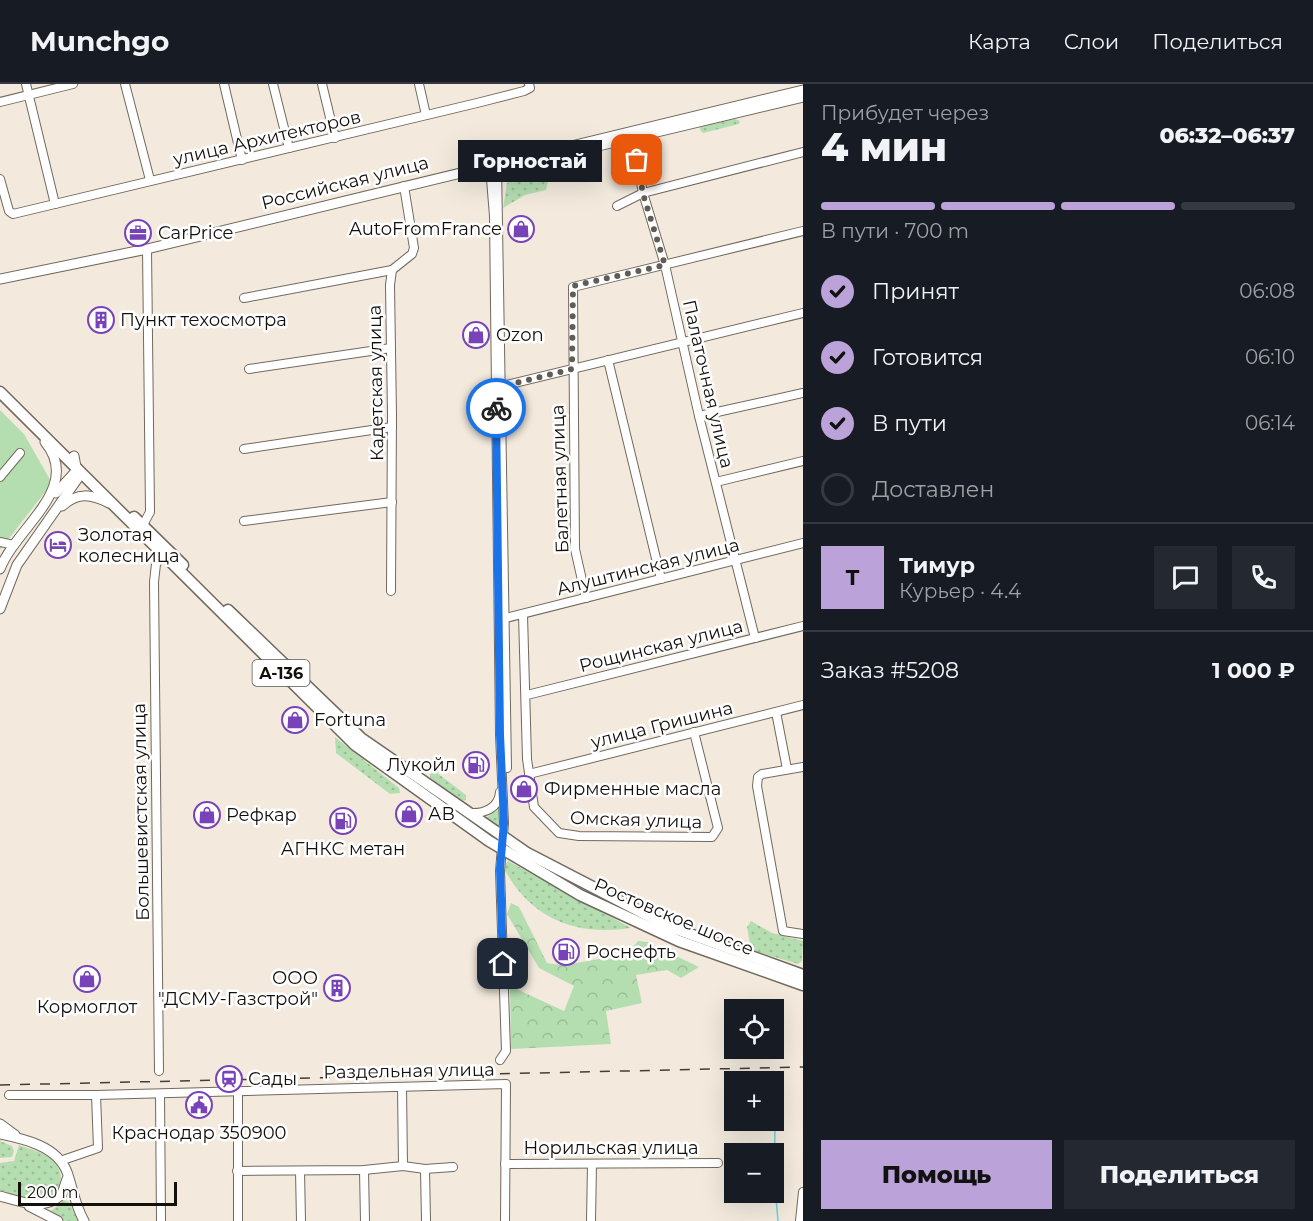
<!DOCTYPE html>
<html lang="ru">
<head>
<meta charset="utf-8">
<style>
  :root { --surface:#171b24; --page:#242831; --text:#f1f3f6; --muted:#9ea1a6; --line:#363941; --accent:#bba3da }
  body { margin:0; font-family:Montserrat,sans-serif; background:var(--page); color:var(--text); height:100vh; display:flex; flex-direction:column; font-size:22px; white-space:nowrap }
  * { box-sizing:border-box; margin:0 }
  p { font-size:20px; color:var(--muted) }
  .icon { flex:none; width:33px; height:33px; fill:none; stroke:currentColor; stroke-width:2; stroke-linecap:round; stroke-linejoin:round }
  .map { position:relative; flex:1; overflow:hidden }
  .side { display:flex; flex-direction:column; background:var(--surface); width:510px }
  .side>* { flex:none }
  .fabs { position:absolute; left:724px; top:915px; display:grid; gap:12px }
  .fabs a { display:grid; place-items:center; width:60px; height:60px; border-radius:0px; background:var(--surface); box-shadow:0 6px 24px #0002; font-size:30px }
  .scale { position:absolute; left:18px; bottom:15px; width:159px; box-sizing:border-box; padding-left:6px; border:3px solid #13100c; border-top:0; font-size:16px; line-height:21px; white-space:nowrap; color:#13100c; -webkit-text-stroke:4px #fff; paint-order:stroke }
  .pin { position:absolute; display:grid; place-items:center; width:51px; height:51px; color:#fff; margin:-26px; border-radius:12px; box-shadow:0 3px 9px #0006 }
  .courier { position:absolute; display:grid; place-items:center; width:60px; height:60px; margin:-30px; border:4px solid #1a73e8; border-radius:50%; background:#fff; color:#222; box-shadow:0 2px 8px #0007 }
  .bubble { position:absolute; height:42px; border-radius:0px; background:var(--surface); box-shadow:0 6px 24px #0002; font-size:20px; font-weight:800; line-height:42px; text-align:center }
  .headline em { font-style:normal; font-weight:800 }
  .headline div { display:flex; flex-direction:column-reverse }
  .headline { display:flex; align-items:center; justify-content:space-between; height:102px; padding:0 18px }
  h1 { font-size:39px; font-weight:800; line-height:45px }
  .bar { display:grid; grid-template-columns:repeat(4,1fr); gap:9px 6px; align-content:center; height:72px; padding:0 18px }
  .bar i { height:8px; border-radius:4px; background:var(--line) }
  .bar .on { background:var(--accent) }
  .bar p { grid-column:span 4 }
  .line { display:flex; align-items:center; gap:15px; padding:0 18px; border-top:2px solid var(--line) }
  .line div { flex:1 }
  .round { display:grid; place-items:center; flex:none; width:63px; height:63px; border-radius:0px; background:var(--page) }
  ol { padding:0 18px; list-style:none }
  li { display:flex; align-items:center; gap:18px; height:66px }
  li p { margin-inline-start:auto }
  li .icon { padding:6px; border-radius:50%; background:var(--accent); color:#111; stroke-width:4 }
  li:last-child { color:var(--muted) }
  li i { width:33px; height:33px; border:3px solid var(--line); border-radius:50% }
  .action { display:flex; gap:12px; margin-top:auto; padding:12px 18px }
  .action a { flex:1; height:69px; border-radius:0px; background:var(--accent); color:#111; font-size:24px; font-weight:800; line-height:69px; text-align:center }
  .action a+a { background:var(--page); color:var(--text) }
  header { display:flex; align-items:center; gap:36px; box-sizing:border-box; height:84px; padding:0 30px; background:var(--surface); border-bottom:2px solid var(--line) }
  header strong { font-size:28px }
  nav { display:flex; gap:33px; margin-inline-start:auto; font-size:21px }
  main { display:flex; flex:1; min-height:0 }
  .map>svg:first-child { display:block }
</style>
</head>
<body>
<header>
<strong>Munchgo</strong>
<nav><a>Карта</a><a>Слои</a><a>Поделиться</a></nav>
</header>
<main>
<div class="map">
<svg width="803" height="1137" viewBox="0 0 803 1137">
  <defs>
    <pattern id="grass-dots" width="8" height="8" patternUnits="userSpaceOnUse" patternTransform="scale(1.5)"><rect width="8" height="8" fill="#b5deb0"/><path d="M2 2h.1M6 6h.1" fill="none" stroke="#9bbd96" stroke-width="1.8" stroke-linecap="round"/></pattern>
    <pattern id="forest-crowns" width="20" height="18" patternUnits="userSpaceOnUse" patternTransform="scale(1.5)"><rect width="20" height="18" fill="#b5deb0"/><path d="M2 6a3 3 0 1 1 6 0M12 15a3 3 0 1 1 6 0" fill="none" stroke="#9bbd96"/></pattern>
  </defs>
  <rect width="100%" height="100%" fill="#f3eadd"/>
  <g fill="url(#grass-dots)">
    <path d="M733,34l7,3 -1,3 -36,9 -3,-3v-3z"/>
    <path d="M553,79l-7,27 -21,5 -22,13 4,-25 11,-10z"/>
    <path d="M335,653l64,51 1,5 -10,1 -54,-41z"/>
    <path d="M436,688l30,23v5l-6,1 -30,-21v-6z"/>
    <path d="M497,725l4,1v14l-4,3 -11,-9z"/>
    <path d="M508,777l123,67c-57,8 -100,-9 -128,-61z"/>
    <path d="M751,837l21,12 31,8 -1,20 -4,3 -47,-14 -4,-23z"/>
    <path d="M0,1057l12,5 2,5 -2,6 -12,1z"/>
    <path d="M19,1061c10,4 23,7 31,13 17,13 14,39 -9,41 -14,1 -27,-4 -41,-9v-27l14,-2z"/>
    <path d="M64,1116l5,2 9,19h-13l-14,-10z"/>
  </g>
  <path fill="url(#forest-crowns)" d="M511,819l8,4 28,56c23,4 31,-1 52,-4 14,-2 24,4 36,-5l-3,-6 6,-7 9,1 52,25 -18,11 -14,-8 -31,5 6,28 -36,8 5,33 -100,5 -1,-63 54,25 10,-25 -35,-18 -32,-54z"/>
  <path fill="#b5deb0" d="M0,326l24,24 28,49 -52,67z"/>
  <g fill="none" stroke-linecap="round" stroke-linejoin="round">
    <path stroke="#69d4d7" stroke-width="1.5" d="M776,1003l-2,87 4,47"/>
    <defs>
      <g id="minor">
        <path d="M26,0l29,120"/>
        <path d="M125,0l25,96"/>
        <path d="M224,0l18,76"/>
        <path d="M273,0l16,64"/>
        <path d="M322,0l13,54"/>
        <path d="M419,0l7,31"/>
        <path d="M0,18l73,-18"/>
        <path d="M632,54l11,55 22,72 34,151 56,222"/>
        <path d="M497,81l10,603"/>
        <path d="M490,83l4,49 6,519 4,88 -4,48 6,180 -6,9"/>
        <path d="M0,95l9,32 4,3 464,-111 47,-12 6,-3 -1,-4"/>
        <path d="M617,122l26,-13 160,-41"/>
        <path d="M244,214l148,-28"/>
        <path d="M608,276l53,219"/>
        <path d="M249,285l142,-21"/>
        <path d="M498,303l305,-74"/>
        <path d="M699,332l104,-23"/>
        <path d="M244,365l148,-22"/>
        <path d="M0,393l20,-24"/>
        <path d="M716,398l87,-21"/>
        <path d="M244,437l148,-19"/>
        <path d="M143,441l7,-13 -3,-263"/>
        <path d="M0,458l14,3"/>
        <path d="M391,507l1,-176 -2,-130 2,-15 20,-16 2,-6 -10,-62"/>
        <path d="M586,514l-11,-49 -2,-262 230,-56"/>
        <path d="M523,531l4,144 7,48 25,26 20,3 133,1 6,-9 -24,-96"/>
        <path d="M502,535l301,-76"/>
        <path d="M527,611l276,-69"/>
        <path d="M776,628l11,57"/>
        <path d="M803,683l-41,7 -4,3 -1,9 26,145 20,3"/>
        <path d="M529,690l274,-69"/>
        <path d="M470,729c14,1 29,-5 30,-21"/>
        <path d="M159,987l-5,-489 2,-18 10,-14"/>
        <path d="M402,1003l1,79"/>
        <path d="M238,1006v131"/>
        <path d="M160,1010l1,127"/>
        <path d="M9,1011h87l410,-11 -1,137"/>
        <path d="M60,1077l38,-13 -2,-53"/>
        <path d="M505,1080l213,-1"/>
        <path d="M425,1085l1,52"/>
        <path d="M364,1086l1,51"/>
        <path d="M237,1087l127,-1 39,-4 22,3 28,-2"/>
        <path d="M300,1087l1,50"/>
        <path d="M591,1137l1,-57"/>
        <path d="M800,1137l3,-29"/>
      </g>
      <g id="major">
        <path d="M481,88l38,-7 284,-68"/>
        <path d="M0,195l147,-30 656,-159"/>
        <path d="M56,409l22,-24"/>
        <path d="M62,422c16,-14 29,-12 47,-3"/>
        <path d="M0,485c16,-42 83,-81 45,-127"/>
        <path d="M0,525l17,-44 61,-87 -4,-22"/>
        <path d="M0,1040l15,11"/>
        <path d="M0,1050c24,5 57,12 67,38 6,17 8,33 17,49"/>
        <path d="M0,1112c21,6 45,15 62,-2l5,-15"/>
        <path d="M29,1122l29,15"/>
      </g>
      <g id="highway">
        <path d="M0,308l355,353 134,96 91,54 99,46 124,44"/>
        <path d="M134,433l49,48"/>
        <path d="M228,526l133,128 166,115 141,73 135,49"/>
      </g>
    </defs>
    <use href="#minor" stroke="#71695f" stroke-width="10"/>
    <use href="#major" stroke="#71695f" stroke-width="11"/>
    <use href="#highway" stroke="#71695f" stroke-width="13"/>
    <use href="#minor" stroke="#fff" stroke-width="8"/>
    <use href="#major" stroke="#fff" stroke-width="9"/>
    <use href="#highway" stroke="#fff" stroke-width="10"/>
    <path stroke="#423e38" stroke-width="1.5" stroke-dasharray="10 10" stroke-linecap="butt" d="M0,1001l803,-18"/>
  </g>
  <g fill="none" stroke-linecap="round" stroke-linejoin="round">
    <path stroke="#615c55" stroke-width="6" stroke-dasharray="0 10.8" d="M496,324v-20l76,-19 1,-83 92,-21 -22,-71 -6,-34"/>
    <path stroke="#1a73e8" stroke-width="8" d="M496,324l4,327 4,88 -4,45 3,96"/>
  </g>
  <defs>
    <symbol id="shop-ring" viewBox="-11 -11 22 22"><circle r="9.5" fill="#fff" stroke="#7842b8" stroke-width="1.5"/><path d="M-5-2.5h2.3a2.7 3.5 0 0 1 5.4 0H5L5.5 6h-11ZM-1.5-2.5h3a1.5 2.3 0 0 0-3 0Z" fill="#7842b8"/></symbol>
    <symbol id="office-ring" viewBox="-11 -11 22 22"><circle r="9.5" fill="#fff" stroke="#7842b8" stroke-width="1.5"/><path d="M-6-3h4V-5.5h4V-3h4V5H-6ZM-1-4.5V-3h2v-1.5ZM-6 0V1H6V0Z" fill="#7842b8"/></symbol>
    <symbol id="building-ring" viewBox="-11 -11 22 22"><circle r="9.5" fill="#fff" stroke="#7842b8" stroke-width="1.5"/><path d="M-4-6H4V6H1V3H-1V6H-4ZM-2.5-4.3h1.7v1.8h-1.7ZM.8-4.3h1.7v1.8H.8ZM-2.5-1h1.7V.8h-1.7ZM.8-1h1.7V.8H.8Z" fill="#7842b8"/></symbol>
    <symbol id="hotel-ring" viewBox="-11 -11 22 22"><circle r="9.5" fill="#fff" stroke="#7842b8" stroke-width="1.5"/><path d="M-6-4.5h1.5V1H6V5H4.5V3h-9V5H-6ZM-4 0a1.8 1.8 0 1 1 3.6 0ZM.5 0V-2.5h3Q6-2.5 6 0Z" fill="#7842b8"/></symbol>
    <symbol id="fuel-ring" viewBox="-11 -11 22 22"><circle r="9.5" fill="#fff" stroke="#7842b8" stroke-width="1.5"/><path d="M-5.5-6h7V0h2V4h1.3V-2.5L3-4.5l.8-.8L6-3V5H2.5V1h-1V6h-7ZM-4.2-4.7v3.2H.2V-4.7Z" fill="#7842b8"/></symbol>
    <symbol id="station-ring" viewBox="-11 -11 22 22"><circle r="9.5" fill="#fff" stroke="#7842b8" stroke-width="1.5"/><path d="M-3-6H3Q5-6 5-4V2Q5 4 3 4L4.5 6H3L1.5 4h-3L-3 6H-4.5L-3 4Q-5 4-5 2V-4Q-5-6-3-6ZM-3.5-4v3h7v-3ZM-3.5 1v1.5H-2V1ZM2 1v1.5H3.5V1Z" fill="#7842b8"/></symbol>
    <symbol id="civic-ring" viewBox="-11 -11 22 22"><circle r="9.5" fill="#fff" stroke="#7842b8" stroke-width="1.5"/><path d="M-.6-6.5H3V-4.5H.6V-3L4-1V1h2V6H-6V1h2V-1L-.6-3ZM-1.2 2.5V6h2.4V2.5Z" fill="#7842b8"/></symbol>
  </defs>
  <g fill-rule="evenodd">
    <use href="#shop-ring" x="506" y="130" width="30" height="30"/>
    <use href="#office-ring" x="123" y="134" width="30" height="30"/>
    <use href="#building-ring" x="86" y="221" width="30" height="30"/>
    <use href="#shop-ring" x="461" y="236" width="30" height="30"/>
    <use href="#hotel-ring" x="43" y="446" width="30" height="30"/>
    <use href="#shop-ring" x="280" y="621" width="30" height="30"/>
    <use href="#fuel-ring" x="461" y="666" width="30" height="30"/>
    <use href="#shop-ring" x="509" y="690" width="30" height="30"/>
    <use href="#shop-ring" x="394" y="715" width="30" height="30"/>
    <use href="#shop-ring" x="192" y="716" width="30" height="30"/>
    <use href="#fuel-ring" x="328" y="722" width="30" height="30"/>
    <use href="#fuel-ring" x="551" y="853" width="30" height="30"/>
    <use href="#shop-ring" x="72" y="880" width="30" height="30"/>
    <use href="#building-ring" x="322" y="889" width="30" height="30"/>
    <use href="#station-ring" x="214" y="980" width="30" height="30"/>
    <use href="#civic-ring" x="184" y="1006" width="30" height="30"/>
  </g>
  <g text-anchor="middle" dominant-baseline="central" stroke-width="5" stroke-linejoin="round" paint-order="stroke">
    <rect fill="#fff" stroke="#5a5855" stroke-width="1.5" x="252.5" y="576" width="57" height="26" rx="4.5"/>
    <g font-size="16" font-weight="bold" fill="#13100c">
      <text x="281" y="589">А-136</text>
    </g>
    <g font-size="18" fill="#13100c" stroke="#fff">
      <text transform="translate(267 54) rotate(-13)">улица Архитекторов</text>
      <text transform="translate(345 99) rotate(-14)">Российская улица</text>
      <text transform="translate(376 299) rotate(-91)">Кадетская улица</text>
      <text transform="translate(708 300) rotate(77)">Палаточная улица</text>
      <text transform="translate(560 395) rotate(-92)">Балетная улица</text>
      <text transform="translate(648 483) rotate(-14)">Алуштинская улица</text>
      <text transform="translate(661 562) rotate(-14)">Рощинская улица</text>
      <text transform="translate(662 641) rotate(-14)">улица Гришина</text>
      <text transform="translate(141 728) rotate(-91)">Большевистская улица</text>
      <text transform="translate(636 736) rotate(2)">Омская улица</text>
      <text transform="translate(674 833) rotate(23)">Ростовское шоссе</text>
      <text transform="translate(409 987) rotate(-1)">Раздельная улица</text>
      <text x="611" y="1064">Норильская улица</text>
    </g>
    <g font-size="18" fill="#13100c" stroke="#fff" text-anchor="start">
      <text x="502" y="145" text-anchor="end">AutoFromFrance</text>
      <text x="158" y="149">CarPrice</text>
      <text x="120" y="236">Пункт техосмотра</text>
      <text x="496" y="251">Ozon</text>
      <text x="78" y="451">Золотая<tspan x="78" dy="21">колесница</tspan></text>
      <text x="314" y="636">Fortuna</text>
      <text x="456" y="681" text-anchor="end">Лукойл</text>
      <text x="544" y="705">Фирменные масла</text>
      <text x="428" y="730">АВ</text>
      <text x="226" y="731">Рефкар</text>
      <text x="343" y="765" text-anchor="middle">АГНКС метан</text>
      <text x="586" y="868">Роснефть</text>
      <text x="318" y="894" text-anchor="end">ООО<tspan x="318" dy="21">"ДСМУ-Газстрой"</tspan></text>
      <text x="87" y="923" text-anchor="middle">Кормоглот</text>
      <text x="248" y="995">Сады</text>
      <text x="199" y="1049" text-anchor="middle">Краснодар 350900</text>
    </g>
  </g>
</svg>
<div class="fabs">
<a><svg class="icon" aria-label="locate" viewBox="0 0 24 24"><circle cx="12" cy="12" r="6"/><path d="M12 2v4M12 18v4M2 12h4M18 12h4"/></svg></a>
<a>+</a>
<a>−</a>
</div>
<div class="scale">200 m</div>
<div class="pin" style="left:637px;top:76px;background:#ea580c"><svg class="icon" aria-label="bag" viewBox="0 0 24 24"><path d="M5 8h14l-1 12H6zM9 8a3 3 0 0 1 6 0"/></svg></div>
<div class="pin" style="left:503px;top:880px;background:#1f2937"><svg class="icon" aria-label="home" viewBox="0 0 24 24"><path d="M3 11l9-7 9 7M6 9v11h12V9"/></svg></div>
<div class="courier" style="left:496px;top:324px"><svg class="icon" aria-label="bike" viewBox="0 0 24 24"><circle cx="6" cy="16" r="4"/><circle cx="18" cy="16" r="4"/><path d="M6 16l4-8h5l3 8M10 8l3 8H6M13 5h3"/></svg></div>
<div class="bubble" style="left:458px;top:56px;width:144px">Горностай</div>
</div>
<section class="side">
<div class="headline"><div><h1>4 мин</h1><p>Прибудет через</p></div><em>06:32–06:37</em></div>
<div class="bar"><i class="on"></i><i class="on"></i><i class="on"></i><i></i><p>В пути · 700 m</p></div>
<ol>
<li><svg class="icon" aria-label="check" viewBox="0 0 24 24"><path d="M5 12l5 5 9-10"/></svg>Принят<p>06:08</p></li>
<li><svg class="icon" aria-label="check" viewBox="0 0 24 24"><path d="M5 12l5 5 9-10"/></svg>Готовится<p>06:10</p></li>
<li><svg class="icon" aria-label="check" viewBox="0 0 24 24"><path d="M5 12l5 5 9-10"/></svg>В пути<p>06:14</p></li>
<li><i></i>Доставлен</li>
</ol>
<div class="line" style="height:108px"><b class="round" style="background:var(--accent);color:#111">Т</b><div><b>Тимур</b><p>Курьер · 4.4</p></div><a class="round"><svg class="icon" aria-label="chat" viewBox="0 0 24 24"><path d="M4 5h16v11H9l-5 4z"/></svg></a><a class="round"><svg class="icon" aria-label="phone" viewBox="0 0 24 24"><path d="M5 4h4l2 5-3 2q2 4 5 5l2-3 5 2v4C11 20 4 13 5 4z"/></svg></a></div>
<div class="line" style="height:78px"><div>Заказ #5208</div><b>1 000 ₽</b></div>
<div class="action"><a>Помощь</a><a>Поделиться</a></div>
</section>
</main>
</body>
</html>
